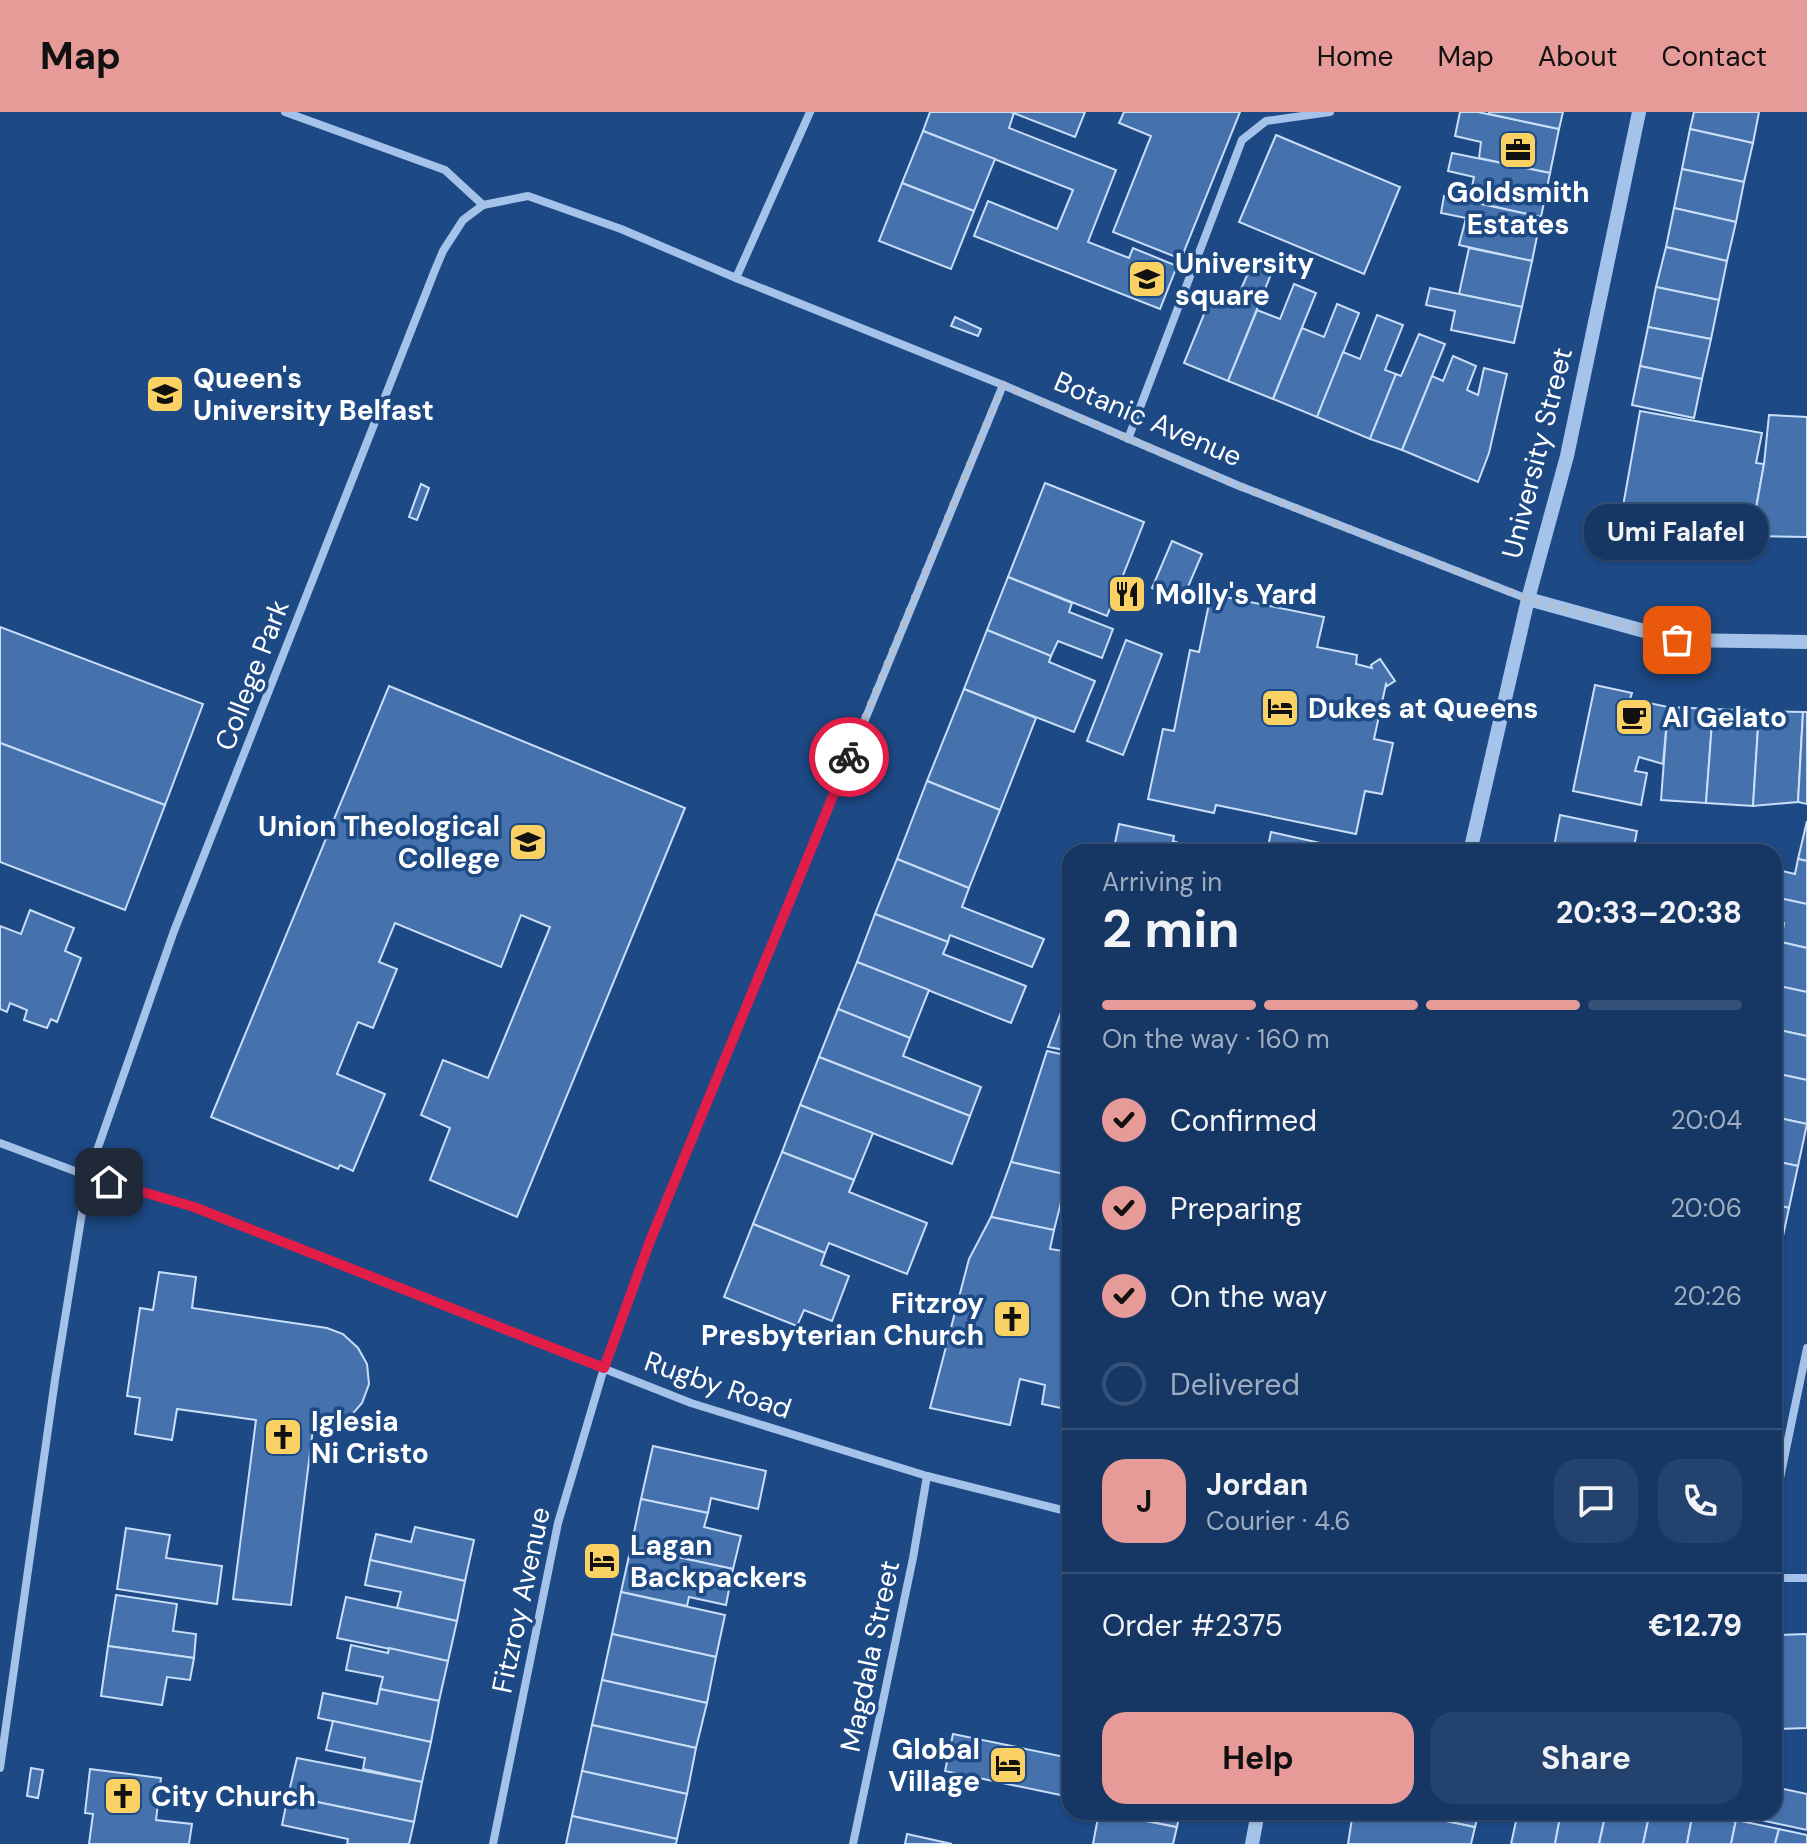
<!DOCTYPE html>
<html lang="en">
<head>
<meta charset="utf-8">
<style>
  :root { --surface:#163764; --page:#23426d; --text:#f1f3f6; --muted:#9eacbf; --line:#355178; --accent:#e69b98 }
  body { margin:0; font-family:"DM Sans",sans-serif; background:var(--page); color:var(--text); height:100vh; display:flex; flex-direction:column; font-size:30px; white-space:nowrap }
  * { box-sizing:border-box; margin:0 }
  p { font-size:26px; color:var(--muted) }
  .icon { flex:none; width:44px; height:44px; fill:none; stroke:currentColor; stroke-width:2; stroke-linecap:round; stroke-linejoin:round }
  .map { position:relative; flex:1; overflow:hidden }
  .side { position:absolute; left:1062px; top:732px; width:720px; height:976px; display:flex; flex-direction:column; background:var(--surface); border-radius:24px; box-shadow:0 2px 6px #0004,0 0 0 2px var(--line) }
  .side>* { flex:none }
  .pin { position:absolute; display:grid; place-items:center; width:68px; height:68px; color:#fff; margin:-34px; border-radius:16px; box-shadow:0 4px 12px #0006 }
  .courier { position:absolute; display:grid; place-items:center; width:80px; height:80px; margin:-40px; border:6px solid #e11d48; border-radius:50%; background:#fff; color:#222; box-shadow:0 2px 10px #0007 }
  .bubble { position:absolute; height:56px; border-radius:24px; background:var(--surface); box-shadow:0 2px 6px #0004,0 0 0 2px var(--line); font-size:26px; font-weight:700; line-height:56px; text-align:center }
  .summary em { font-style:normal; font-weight:700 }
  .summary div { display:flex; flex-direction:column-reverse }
  .summary { display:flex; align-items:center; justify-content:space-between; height:136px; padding:0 40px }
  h1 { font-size:52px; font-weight:700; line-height:60px }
  .bar { display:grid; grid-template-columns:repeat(4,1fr); gap:12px 8px; align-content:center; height:96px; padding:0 40px }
  .bar i { height:10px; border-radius:6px; background:var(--line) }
  .bar .on { background:var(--accent) }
  .bar p { grid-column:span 4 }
  .line { display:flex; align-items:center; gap:20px; padding:0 40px; border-top:2px solid var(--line) }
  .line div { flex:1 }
  .round { display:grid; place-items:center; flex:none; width:84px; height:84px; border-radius:24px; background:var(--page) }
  ol { padding:0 40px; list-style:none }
  li { display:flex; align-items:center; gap:24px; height:88px }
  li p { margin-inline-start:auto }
  li .icon { padding:8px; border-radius:50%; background:var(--accent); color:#111; stroke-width:4 }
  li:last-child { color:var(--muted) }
  li i { width:44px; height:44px; border:4px solid var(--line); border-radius:50% }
  .action { display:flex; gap:16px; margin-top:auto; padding:16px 40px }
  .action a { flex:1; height:92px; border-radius:24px; background:var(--accent); color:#111; font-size:32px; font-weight:700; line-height:92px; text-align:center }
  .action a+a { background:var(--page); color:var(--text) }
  header { display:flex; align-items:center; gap:48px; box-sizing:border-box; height:112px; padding:0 40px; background:var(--accent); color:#111 }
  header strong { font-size:38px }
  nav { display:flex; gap:44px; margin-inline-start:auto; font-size:28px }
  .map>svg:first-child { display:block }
</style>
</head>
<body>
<header>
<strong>Map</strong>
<nav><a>Home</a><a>Map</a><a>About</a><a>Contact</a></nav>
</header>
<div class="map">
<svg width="1807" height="1732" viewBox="0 0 1807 1732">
  <rect width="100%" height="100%" fill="#1d4985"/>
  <g fill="#4572ad" stroke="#c9def8" stroke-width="2">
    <path d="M930,0h81l3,1 -5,15 107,42 -28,72 41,16 4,-10 44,18 -17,43 -186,-73 14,-35 69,28 16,-39 -150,-59z"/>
    <path d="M1011,0h74l-10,25z"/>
    <path d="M1124,0h116l-59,147 -68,-27 38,-96 -32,-13z"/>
    <path d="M1460,0h18l81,17 -9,44 -71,-15 2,-16 -26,-6z"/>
    <path d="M1489,0h74l-4,17 -70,-15z"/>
    <path d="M1694,0h65l-6,31 -63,-14z"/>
    <path d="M1690,17l63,14 -9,39 -62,-13z"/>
    <path d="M923,19l72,28 -21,52 -72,-28z"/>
    <path d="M1276,23l124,52 -36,87 -125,-52z"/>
    <path d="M1452,41l98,20 -9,44 -72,-16 5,-24 -26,-6z"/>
    <path d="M1682,57l62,13 -8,40 -62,-14z"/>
    <path d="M902,71l72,28 -23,58 -72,-28z"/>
    <path d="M1444,84l97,21 -9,44 -73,-16 7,-27 -25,-5z"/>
    <path d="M1674,96l62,14 -9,39 -61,-14z"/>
    <path d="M1666,135l61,14 -8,39 -63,-13z"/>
    <path d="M1469,136l63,13 -10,46 -63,-13z"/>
    <path d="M1251,154l20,8 -43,107 -44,-18 29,-71 23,9z"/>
    <path d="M1294,172l22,9 -43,106 -45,-18 29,-71 23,9z"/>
    <path d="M1656,175l63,13 -8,39 -63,-12z"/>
    <path d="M1430,176l92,19 -8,36 -63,-13 4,-19 -29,-6z"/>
    <path d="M1337,192l22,9 -42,104 -44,-18 29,-71 22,9z"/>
    <path d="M1377,203l26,10 -18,45 11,4 -26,65 -53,-22 26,-65 17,7z"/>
    <path d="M955,205l26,12 -3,7 -27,-10z"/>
    <path d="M1648,215l63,12 -9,40 -62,-13z"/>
    <path d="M1419,222l26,10 -43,106 -32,-11 26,-65 5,2z"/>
    <path d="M1453,244l23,10 -9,24 11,5 6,-27 23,6 -18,79 -11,29 -76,-32 30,-74 11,5z"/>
    <path d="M1640,254l62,13 -8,39 -62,-13z"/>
    <path d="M1640,299l122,22 -6,30 8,1 -13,72 -129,-24z"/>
    <path d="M1769,303l38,2v120l-56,-1 13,-72z"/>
    <path d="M1045,371l99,39 -37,94 -99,-39z"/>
    <path d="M421,372l8,4 -12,32 -8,-3z"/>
    <path d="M1172,429l30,13 -20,47 -30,-13z"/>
    <path d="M1008,465l64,26 -3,9 44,17 -11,29 -44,-17 -7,15 -64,-26z"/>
    <path d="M1211,482l113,23 -7,30 40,8 -1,9 16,4 -1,-3 9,-6 15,22 -8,5 -1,-2 -12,55 19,4 -11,51 -17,-3 -9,43 -140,-29 -2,8 -66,-14 15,-70 11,2 16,-81 9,2z"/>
    <path d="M0,515l203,77 -38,101 -165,-62z"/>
    <path d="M987,518l64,26 -2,6 46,19 -21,51 -110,-43z"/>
    <path d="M1126,528l36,14 -39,101 -36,-14z"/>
    <path d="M1595,573l37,8 -2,6 38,8 -5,57 -24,-7 -4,14 12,2 -6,32 -68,-14z"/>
    <path d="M389,574l296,122 -168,409 -87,-37 20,-52 -29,-13 22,-55 45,18 62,-151 -29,-12 -20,52 -106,-44 -16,39 18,7 -24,59 -15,-6 -21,52 48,20 -32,77 -13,-6 -2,4 -127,-52z"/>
    <path d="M964,577l72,29 -36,92 -73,-29z"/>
    <path d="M1668,595l45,2 -7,94 -45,-3z"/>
    <path d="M1713,597l46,2 -6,95 -47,-3z"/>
    <path d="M1759,599l44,1 -5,90 -45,4z"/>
    <path d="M1803,600h4v92l-9,-2z"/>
    <path d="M0,631l165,62 -40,105 -125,-48z"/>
    <path d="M927,669l73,29 -31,78 -72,-29z"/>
    <path d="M1560,703l77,16 -4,21h-80z"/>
    <path d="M1807,709v40l-9,-2z"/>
    <path d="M1119,712l55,12 -1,5 11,4 9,7h-80z"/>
    <path d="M1271,720l67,15 -1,5h-70z"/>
    <path d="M897,747l72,29 -7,19 82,32 -12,28 -82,-32 -2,7 -73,-28z"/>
    <path d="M1798,747l9,2v43l-33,-7v-28l21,5z"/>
    <path d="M1774,785l33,7v44l-26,-6 3,-19 -10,-2z"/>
    <path d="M30,798l44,18 -9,23 16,7 -24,64 -6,-3 -4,9 -23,-8 3,-10 -17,-7 -3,9 -7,-3v-83l21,8z"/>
    <path d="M875,802l73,28 -5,12 83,32 -15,37 -154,-61z"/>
    <path d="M1781,830l26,6v44l-33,-7v-28h3z"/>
    <path d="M857,850l72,28 -19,48 -72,-29z"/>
    <path d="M1774,873l33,7v44l-33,-7z"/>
    <path d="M1070,876v63l-22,-4z"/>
    <path d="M838,897l72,29 -7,18 78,31 -11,29 -151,-59z"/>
    <path d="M1774,917l33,7v44l-33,-7z"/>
    <path d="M1047,939l23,5v120l-59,-14z"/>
    <path d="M819,945l151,59 -18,48 -152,-59z"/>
    <path d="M1774,961l33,7v44l-33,-7z"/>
    <path d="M800,993l73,28 -19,47 -72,-28z"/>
    <path d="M1774,1005l33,7 -9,42 -24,-5z"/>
    <path d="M782,1040l72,28 -5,12 78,31 -20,51 -78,-31 -4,10 -72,-29z"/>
    <path d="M1774,1049l24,5 -9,42 -15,-4z"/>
    <path d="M1011,1050l57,13 -14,55 -63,-13z"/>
    <path d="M1774,1092l15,4 -9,42 -6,-2z"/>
    <path d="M991,1105l63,13 -4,19 20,3v158l-28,-6 3,-19 -25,-6 -10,46 -80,-17 39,-149z"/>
    <path d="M753,1112l72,29 -4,12 28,11 -17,45 -28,-11 -7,16 -73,-29z"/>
    <path d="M159,1160l37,5 -4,31 135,20 16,6 15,14 9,16 2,20 -7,19 -13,15 -17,9 -19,2 -22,176 -58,-6 23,-179 -79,-11 -5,31 -37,-6 5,-36 -13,-2 13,-88 13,2z"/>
    <path d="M653,1334l113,25 -8,38 -47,-11 -3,15 -67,-14z"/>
    <path d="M641,1387l67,14 -4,14 37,9 -8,33 -102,-22z"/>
    <path d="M415,1415l59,13 -9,41 -95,-21 6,-26 35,8z"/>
    <path d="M126,1416l44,7 -4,23 56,8 -5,38 -100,-15z"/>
    <path d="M631,1435l102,22 -7,36 -37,-8 -2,9 -66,-14z"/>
    <path d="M370,1448l95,21 -8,40 -60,-13 4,-16 -36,-7z"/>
    <path d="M621,1480l104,23 -9,42 -104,-23z"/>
    <path d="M116,1483l61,9 -4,27 23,3 -2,24 -86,-12z"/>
    <path d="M346,1485l111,24 -9,40 -111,-23z"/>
    <path d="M612,1522l104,23 -9,46 -105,-23z"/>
    <path d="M1807,1522v94l-29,1 -2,-94z"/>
    <path d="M1774,1523h2l2,94h-4z"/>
    <path d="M351,1533l37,8 1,-5 59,13 -9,40 -59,-12 3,-12 -37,-7z"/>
    <path d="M108,1534l86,12 -4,22 -23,-3 -5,28 -61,-9z"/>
    <path d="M602,1568l105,23 -11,45 -104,-23z"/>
    <path d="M380,1577l59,12 -8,41 -113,-24 5,-25 54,11z"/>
    <path d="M333,1609l98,21 -9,40 -59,-13 2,-11 -39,-8z"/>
    <path d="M592,1613l104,23 -9,46 -105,-23z"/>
    <path d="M953,1622l117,24v39l-125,-26z"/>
    <path d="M297,1646l125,24 -8,40 -126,-26z"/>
    <path d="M31,1656l12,2 -5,28 -11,-2z"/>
    <path d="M90,1657l71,9 -5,42 36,4 -3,20h-100l4,-30 -8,-1z"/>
    <path d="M582,1659l105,23 -10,45 -105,-23z"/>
    <path d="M1774,1675l33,7v36l-51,-11 2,-7h16z"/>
    <path d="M288,1684l126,26 -5,22h-62l1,-5 -66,-14z"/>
    <path d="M1099,1700l78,15 -4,17h-80z"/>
    <path d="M1102,1700h78l-3,15z"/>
    <path d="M1353,1700h51l71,15 -4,17h-123z"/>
    <path d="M1404,1700h75l-4,15z"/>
    <path d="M1518,1700h43l-6,32h-44z"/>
    <path d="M1561,1700h45l-7,32h-44z"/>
    <path d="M1606,1700h44l-7,32h-44z"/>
    <path d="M1650,1700h43l-6,32h-44z"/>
    <path d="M1693,1700l43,8 -5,24h-44z"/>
    <path d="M572,1704l105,23 -1,5h-110z"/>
    <path d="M1736,1708l43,9 -4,15h-44z"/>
    <path d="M1779,1717l28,6v9h-32z"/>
    <path d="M907,1722l45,10h-47z"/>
  </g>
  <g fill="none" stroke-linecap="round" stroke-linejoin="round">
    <g stroke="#a5c3ea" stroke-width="8">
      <path d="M285,0l160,58 38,35"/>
      <path d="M736,166l74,-166"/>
      <path d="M1128,327l114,-299 24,-19 64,-9"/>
      <path d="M0,1031l88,33 106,31 497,196 236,73 143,36"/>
      <path d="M1774,1395l33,-159"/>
      <path d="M1774,1466h33"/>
      <path d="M0,1656l55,-388 33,-204 86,-245 261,-661 8,-19 20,-31 20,-15 45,-9 93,33 115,49 267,107 234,100 291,114"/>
      <path d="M493,1732l65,-321 46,-155 46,-127 353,-856"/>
      <path d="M853,1732l60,-286 14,-82"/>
    </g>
    <g stroke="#a5c3ea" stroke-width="14">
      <path d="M1528,487l149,41 130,2"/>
      <path d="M1470,740l58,-253 39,-143 72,-344"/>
      <path d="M1252,1732l6,-32"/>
    </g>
  </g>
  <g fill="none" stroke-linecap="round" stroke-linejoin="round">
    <path stroke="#b0bfd4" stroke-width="8" stroke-dasharray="0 14.4" d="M849,645l154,-372 234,100 291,114 149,41"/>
    <path stroke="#e11d48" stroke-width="10" d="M109,1070l85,25 410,161 46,-127 199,-484"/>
  </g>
  <defs>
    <symbol id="office-square" viewBox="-11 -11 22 22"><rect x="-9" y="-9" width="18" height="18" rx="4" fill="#fad163" stroke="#1d4985"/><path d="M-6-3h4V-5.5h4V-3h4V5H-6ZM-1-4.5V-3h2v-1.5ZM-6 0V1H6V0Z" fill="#111"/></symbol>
    <symbol id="university-square" viewBox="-11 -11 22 22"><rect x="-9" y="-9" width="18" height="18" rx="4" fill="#fad163" stroke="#1d4985"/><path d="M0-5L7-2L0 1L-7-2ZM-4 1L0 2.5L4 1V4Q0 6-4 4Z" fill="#111"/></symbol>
    <symbol id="restaurant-square" viewBox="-11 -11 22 22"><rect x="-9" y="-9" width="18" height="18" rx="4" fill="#fad163" stroke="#1d4985"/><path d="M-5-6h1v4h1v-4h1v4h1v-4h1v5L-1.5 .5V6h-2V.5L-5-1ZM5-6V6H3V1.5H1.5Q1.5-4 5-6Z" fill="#111"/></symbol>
    <symbol id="hotel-square" viewBox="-11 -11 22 22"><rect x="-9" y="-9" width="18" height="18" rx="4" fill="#fad163" stroke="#1d4985"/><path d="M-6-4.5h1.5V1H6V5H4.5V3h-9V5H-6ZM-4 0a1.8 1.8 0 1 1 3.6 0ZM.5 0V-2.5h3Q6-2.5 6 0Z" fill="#111"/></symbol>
    <symbol id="cafe-square" viewBox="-11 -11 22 22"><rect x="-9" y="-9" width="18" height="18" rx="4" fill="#fad163" stroke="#1d4985"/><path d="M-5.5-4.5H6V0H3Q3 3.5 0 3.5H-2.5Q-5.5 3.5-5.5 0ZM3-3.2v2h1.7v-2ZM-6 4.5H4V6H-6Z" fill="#111"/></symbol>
    <symbol id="church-square" viewBox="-11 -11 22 22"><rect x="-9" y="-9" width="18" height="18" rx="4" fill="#fad163" stroke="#1d4985"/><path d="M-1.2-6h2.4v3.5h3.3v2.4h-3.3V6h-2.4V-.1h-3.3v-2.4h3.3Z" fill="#111"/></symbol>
  </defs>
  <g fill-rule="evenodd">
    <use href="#office-square" x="1496" y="16" width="44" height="44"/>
    <use href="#university-square" x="1125" y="145" width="44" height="44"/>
    <use href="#university-square" x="143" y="260" width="44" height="44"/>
    <use href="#restaurant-square" x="1105" y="460" width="44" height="44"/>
    <use href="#hotel-square" x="1258" y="574" width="44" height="44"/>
    <use href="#cafe-square" x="1612" y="583" width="44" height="44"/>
    <use href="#university-square" x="506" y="708" width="44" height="44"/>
    <use href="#church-square" x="990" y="1185" width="44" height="44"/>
    <use href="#church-square" x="261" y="1303" width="44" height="44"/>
    <use href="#hotel-square" x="580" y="1427" width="44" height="44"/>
    <use href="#hotel-square" x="986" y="1631" width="44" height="44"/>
    <use href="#church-square" x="101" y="1662" width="44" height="44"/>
  </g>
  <g text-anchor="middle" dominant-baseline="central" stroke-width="7" stroke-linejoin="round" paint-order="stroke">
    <g font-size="28" font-weight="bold" fill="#fff" stroke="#1d4985" text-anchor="start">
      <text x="1518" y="80" text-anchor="middle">Goldsmith<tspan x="1518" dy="32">Estates</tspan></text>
      <text x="1175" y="151">University<tspan x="1175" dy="32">square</tspan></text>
      <text x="193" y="266">Queen's<tspan x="193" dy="32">University Belfast</tspan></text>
      <text x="1155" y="482">Molly's Yard</text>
      <text x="1308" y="596">Dukes at Queens</text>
      <text x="1662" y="605">Al Gelato</text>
      <text x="500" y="714" text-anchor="end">Union Theological<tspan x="500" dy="32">College</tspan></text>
      <text x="984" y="1191" text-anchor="end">Fitzroy<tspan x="984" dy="32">Presbyterian Church</tspan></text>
      <text x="311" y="1309">Iglesia<tspan x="311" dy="32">Ni Cristo</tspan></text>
      <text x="630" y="1433">Lagan<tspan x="630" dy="32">Backpackers</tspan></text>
      <text x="980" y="1637" text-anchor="end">Global<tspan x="980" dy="32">Village</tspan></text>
      <text x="151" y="1684">City Church</text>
    </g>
    <g font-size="28" fill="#fff" stroke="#1d4985">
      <text transform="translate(1148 307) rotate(23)">Botanic Avenue</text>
      <text transform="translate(1537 341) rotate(-76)">University Street</text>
      <text transform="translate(252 563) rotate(-69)">College Park</text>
      <text transform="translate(718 1273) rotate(19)">Rugby Road</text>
      <text transform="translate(521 1488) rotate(-78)">Fitzroy Avenue</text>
      <text transform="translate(870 1544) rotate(-78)">Magdala Street</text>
    </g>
  </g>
</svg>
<div class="pin" style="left:1677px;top:528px;background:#ea580c"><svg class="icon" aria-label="bag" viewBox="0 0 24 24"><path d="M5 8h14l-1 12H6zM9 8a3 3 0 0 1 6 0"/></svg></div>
<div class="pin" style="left:109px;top:1070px;background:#1f2937"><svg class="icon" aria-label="home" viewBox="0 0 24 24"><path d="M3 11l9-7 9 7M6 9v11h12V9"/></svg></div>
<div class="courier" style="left:849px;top:645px"><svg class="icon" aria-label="bike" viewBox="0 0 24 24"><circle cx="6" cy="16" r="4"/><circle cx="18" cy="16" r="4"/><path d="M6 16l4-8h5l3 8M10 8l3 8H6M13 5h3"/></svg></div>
<div class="bubble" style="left:1584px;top:392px;width:184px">Umi Falafel</div>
<section class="side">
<div class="summary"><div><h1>2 min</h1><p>Arriving in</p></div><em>20:33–20:38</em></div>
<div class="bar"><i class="on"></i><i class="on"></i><i class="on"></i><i></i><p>On the way · 160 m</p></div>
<ol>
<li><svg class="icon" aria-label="check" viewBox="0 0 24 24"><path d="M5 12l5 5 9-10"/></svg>Confirmed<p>20:04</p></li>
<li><svg class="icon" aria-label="check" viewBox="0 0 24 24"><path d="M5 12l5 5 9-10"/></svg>Preparing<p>20:06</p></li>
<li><svg class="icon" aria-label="check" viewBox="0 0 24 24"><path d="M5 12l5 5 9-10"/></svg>On the way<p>20:26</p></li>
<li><i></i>Delivered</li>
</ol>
<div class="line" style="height:144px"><b class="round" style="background:var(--accent);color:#111">J</b><div><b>Jordan</b><p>Courier · 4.6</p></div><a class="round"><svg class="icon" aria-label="chat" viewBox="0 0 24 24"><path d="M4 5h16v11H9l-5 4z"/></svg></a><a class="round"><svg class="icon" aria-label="phone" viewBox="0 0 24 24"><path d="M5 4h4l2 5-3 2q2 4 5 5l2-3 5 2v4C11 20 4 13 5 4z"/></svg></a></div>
<div class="line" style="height:104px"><div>Order #2375</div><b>€12.79</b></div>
<div class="action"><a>Help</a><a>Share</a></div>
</section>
</div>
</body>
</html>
